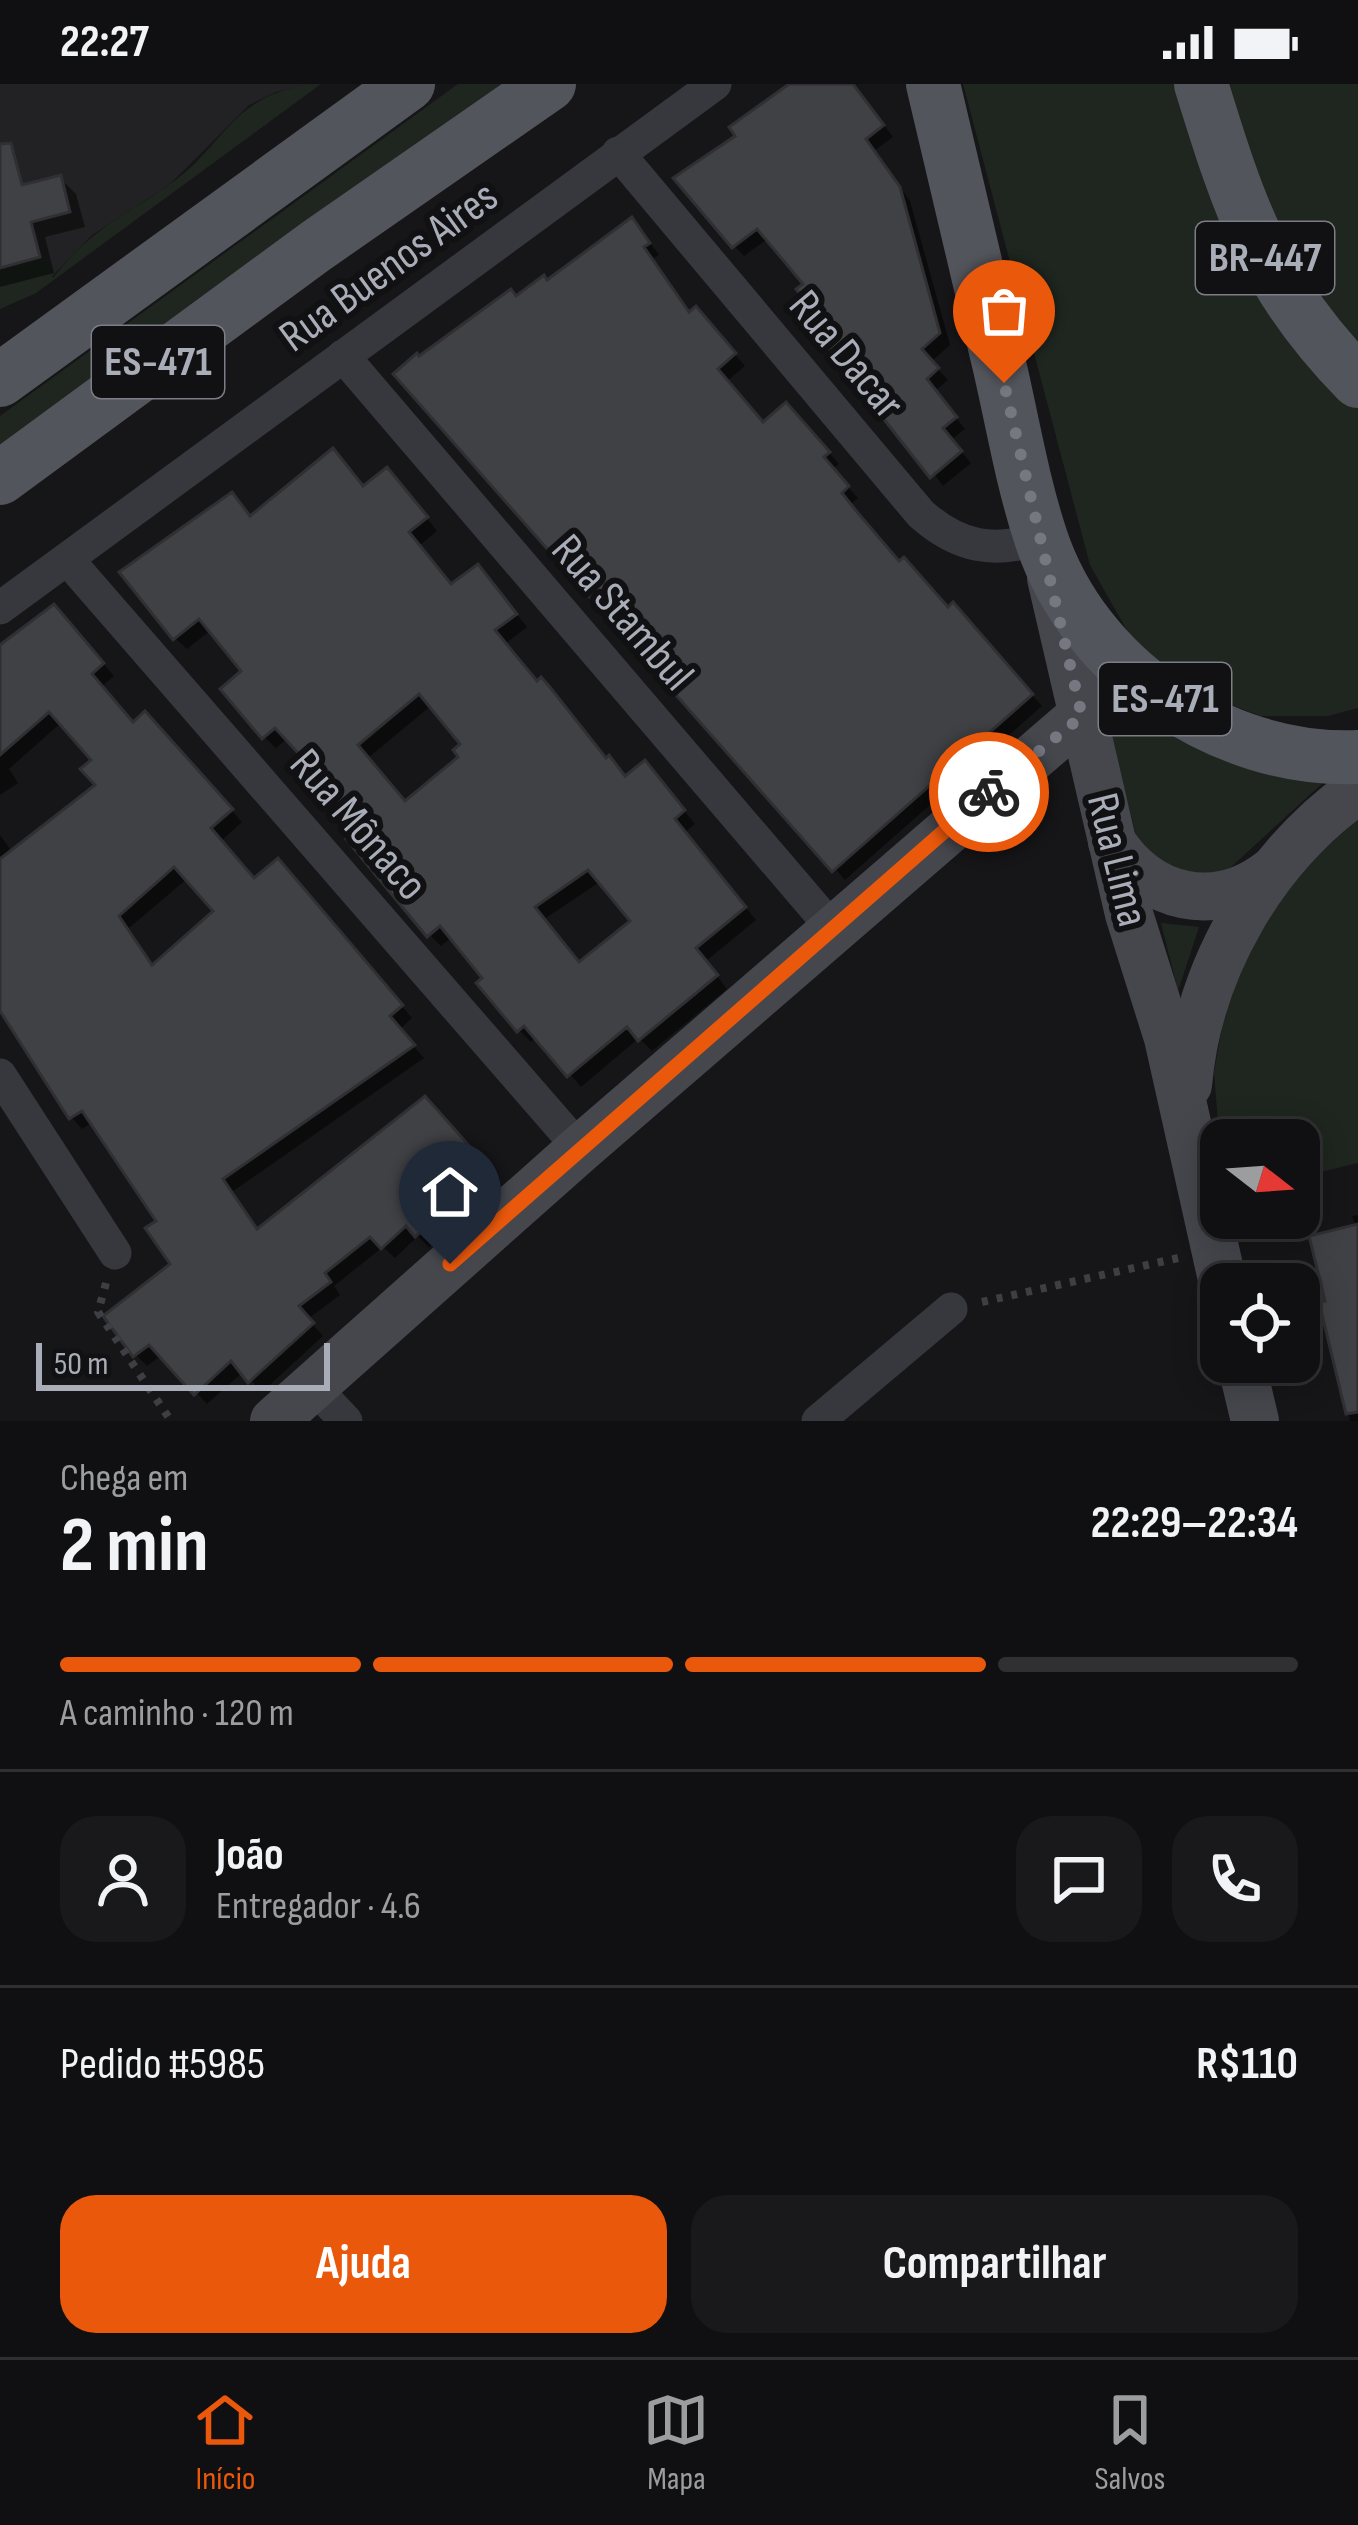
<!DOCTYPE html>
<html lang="pt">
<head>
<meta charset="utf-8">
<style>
  :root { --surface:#101012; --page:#19191b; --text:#f1f3f6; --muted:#9c9d9f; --line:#303032; --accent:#ea580c }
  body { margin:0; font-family:"Sofia Sans Condensed",sans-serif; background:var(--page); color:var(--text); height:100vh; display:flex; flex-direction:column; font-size:45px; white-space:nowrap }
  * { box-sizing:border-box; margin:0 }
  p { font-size:39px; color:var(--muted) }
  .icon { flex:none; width:66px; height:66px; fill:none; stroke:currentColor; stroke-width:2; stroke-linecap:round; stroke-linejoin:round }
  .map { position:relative; height:1337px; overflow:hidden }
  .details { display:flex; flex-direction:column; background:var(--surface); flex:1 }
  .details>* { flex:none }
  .needle { width:78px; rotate:107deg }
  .buttons { position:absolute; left:1200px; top:1035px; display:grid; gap:24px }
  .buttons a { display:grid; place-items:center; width:120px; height:120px; border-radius:24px; background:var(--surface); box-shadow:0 6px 30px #0003,0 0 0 3px var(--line); font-size:60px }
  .scale { position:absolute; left:36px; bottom:30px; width:294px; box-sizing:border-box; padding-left:12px; border:6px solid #a8adb8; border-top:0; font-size:33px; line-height:42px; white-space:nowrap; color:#a8adb8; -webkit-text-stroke:9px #111113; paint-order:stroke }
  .pin { position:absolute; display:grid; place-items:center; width:102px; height:102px; color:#fff; margin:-123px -51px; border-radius:50% 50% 50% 0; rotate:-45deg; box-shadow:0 0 12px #0007 }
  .pin .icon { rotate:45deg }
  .courier { position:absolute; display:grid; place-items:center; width:120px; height:120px; margin:-60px; border:9px solid #ea580c; border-radius:50%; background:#fff; color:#222; box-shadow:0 3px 15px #0007 }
  .head em { font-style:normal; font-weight:700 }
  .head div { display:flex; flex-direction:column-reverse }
  .head { display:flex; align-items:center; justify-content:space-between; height:204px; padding:0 60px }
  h1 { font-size:78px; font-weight:700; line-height:90px }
  .bar { display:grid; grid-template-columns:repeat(4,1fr); gap:18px 12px; align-content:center; height:144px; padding:0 60px }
  .bar i { height:15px; border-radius:9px; background:var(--line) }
  .bar .current { background:var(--accent) }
  .bar p { grid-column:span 4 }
  .line { display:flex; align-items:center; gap:30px; padding:0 60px; border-top:3px solid var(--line) }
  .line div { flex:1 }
  .round { display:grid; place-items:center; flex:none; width:126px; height:126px; border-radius:36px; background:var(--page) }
  .cta { display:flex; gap:24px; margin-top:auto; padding:24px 60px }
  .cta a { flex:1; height:138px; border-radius:36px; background:var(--accent); color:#fff; font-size:48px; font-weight:700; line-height:138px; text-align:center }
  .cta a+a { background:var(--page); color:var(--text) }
  .status { display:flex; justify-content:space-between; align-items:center; height:84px; padding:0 60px; background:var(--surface); direction:ltr }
  .status svg { height:33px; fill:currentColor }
  .menu { display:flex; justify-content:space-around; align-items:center; height:168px; border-top:3px solid var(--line); background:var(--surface); font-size:33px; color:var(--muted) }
  .menu a { display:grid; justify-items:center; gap:6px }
  .menu .current { color:var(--accent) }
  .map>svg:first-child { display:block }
</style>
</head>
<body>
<div class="status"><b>22:27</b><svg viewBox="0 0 49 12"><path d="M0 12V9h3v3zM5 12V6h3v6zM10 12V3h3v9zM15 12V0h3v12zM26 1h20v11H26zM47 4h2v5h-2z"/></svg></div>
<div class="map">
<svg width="1358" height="1337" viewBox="0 0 1358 1337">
  <rect width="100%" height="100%" fill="#161618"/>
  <path fill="#222225" d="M0,0h310l-34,8 -27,13 -80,80 -77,50 -56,58 -36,16z"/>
  <g fill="#1e261f">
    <path d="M310,0h11l-285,209 -36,16v-41l46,-12 7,22c39,-50 67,-59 116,-93 58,-41 59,-87 141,-101z"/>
    <path d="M458,0h59l-517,375v-43z"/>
    <path d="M963,0h395v624l-30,8h-68l-74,-29 -57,-53 -39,-69z"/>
    <path d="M1109,600l218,95 -96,88c-39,21 -57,4 -91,-17l-38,-147z"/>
    <path d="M1358,735v344l-59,14v-37h-78v20l-7,-88 15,-83 53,-102z"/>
    <path d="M1161,839l38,4 -21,64z"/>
  </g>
  <g fill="#0007" fill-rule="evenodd">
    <path d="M791,0h62l40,53 -19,14 36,50 40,144 -19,17 17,18 -13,11 30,38 -14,11 20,23 -28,23 -131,-181 -5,-21 -38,-46 -25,18 -10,-10 6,-109z"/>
    <path d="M60,94l16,16 9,33 -40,10 9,36 -54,14v-93z"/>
    <path d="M642,148l17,23 -7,4 39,56 15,6 39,45 -18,15 37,44 33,-9 42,48 -7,5 26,29 -8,7 50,59 49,46 14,7 79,89 -197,174 -447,-506 118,-75z"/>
    <path d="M398,398l39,49 -18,15 33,41 37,-8 38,48 -22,17 122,135 29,-3 39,48 -10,8 71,88 -50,41 21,28 -75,62 -13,-13 -58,49 -44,-51 -6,6 -12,-12 -39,-47 6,-5 -34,-41 -11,9 -11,-11 -80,-96 15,-12 -77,-89 -12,10 -12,-11 -19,-66 -34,-41 -24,19 -12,-11 77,-120zM432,621l32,39 -2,13 -56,47 -38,-46zM601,797l33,41 -54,42 -34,-46z"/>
    <path d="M65,535l49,57 -13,11 33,38 22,1 86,96 -21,19 34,40 34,-8 123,145 -13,12 25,28 -192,134 27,40 177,-120 46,51 -41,36 18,21 -30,27 -11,-11 -23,22 -12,-11 -49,39 6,9 -32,24 15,17 -61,56 -19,-20 -36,32 -45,-49 -15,11 -11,-11 38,-90 -14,-44 -67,-99 -11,7 -11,-12 -71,-105v-177l13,18 86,-67 -4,-26 -33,-38 -53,47 9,14 -18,12v-146zM188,794l29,33 -63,56 -25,-39z"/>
    <path d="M1358,1131v206h-8l-27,-117 6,-1 27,-76 -4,-11z"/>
  </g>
  <g fill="#404145" stroke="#303034" stroke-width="3" fill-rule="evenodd">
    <path d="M789,0h64l31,41 -18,14 34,48 40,146 -18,16 17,19 -12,11 30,38 -14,11 19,23 -32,27 -131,-167 9,-6 -12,-16 7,-5 -46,-55 -25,19 -59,-70 62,-42 -6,-9z"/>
    <path d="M11,59l11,42 39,-10 9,37 -39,10 9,35 -40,11v-124z"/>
    <path d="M632,133l18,26 -6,4 45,65 7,-6 40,47 -18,16 45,53 23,-20 44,50 -6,5 25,29 -7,7 16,20 41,48 5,-4 44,50 5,-5 80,92 -201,178 -439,-498 24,-21 2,3 92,-67 5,7 28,-21 3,5z"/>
    <path d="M333,364l30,38 24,-19 41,50 -19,15 42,52 27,-20 39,50 -22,16 42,51 4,-4 8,9 57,72 3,-3 16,21 20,-16 40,50 -10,9 71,88 -50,41 22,27 -80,66 -11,-14 -60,50 -43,-51 -7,6 -41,-49 6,-5 -42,-52 -13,11 -81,-98 14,-12 -40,-50 -45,-49 -13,11 -42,-50 21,-18 -42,-52 -26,21 -54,-68 113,-80 18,24zM419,610l41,50 -7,6 5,7 -53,44 -47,-56zM588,786l42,51 -51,41 -44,-55z"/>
    <path d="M54,520l50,59 -12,11 41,48 12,-11 88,98 -22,19 43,50 24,-20 125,147 -13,11 25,29 -192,134 34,50 168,-133 47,53 -40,37 18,21 -35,30 -9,-11 -25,23 -11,-12 -45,36 6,9 -32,24 15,17 -66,60 -17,-22 -37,34 -45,-50 -16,12 -30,-41 67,-52 -25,-36 11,-7 -74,-110 -13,8 -69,-108v-152l95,-74 -15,-16 11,-9 -42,-48 -49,43v-110zM174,783l39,44 -61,54 -33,-49z"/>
    <path d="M1358,1140v188l-12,2 -27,-112 6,-1 -16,-65z"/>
  </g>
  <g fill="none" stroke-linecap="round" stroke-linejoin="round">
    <g stroke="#3d3f44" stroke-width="8" stroke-dasharray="6 9" stroke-linecap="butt">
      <path d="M106,1199l-8,29 73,109"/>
      <path d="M982,1218l196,-44"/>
    </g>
    <g stroke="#37383d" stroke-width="33">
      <path d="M618,69l303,361c37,33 73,40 120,24"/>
      <path d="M343,272l490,573"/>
      <path d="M68,476l512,589"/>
      <path d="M0,524l715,-524"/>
      <path d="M0,991l115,178"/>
      <path d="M313,1302l33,35"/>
      <path d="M818,1337l133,-112"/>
    </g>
    <g stroke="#45474d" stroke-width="48">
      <path d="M1051,494l78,336 39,124 55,246"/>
      <path d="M1112,758c37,57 103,73 159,30"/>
      <path d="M1188,1001c10,-116 75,-228 170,-295"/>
      <path d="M1241,1278l14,59"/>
      <path d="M274,1337l306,-272 502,-434"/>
    </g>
    <g stroke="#53555c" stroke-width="54">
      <path d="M933,0c21,89 42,178 63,267 15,61 25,127 45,187 43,130 180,225 317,219"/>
      <path d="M1201,0c38,123 63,202 157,297"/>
      <path d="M0,296l408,-296"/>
      <path d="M0,394l316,-232 233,-162"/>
    </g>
  </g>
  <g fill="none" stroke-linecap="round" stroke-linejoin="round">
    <path stroke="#757880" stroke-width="12" stroke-dasharray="0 21.6" d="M989,708l93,-76 -78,-333"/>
    <path stroke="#ea580c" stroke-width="15" d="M450,1180l539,-472"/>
  </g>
  <g text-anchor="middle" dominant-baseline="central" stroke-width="12" stroke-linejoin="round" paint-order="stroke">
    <g fill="#111113" stroke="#7b7e86" stroke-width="3">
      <rect x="1196" y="138" width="138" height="72" rx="9"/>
      <rect x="92" y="242" width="132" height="72" rx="9"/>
      <rect x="1099" y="579" width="132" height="72" rx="9"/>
    </g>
    <g font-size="42" font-weight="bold" fill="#a8adb8">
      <text x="1265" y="174">BR-447</text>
      <text x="158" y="278">ES-471</text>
      <text x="1165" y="615">ES-471</text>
    </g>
    <g font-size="45" fill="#a8adb8" stroke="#111113">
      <text transform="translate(389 183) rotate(-36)">Rua Buenos Aires</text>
      <text transform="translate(846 271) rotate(50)">Rua Dacar</text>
      <text transform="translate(622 529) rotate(49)">Rua Stambul</text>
      <text transform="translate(358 741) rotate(49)">Rua Mônaco</text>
      <text transform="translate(1117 776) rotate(76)">Rua Lima</text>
    </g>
  </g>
</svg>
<div class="buttons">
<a><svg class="needle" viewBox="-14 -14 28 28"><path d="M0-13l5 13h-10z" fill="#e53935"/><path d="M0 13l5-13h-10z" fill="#9c9d9f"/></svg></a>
<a><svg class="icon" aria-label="locate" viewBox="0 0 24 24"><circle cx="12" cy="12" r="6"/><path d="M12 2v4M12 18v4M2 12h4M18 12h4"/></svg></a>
</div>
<div class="scale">50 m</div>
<div class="pin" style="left:1004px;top:299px;background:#ea580c"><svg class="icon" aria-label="bag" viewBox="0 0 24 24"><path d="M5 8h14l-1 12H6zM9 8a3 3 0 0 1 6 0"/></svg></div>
<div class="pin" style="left:450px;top:1180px;background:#1f2937"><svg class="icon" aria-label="home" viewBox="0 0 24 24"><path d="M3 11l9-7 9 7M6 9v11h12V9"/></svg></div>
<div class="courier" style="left:989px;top:708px"><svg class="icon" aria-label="bike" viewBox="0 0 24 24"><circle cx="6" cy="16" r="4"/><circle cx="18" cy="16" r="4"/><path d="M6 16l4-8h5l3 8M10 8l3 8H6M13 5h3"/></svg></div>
</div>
<section class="details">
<div class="head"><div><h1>2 min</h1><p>Chega em</p></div><em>22:29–22:34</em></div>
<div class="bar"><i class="current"></i><i class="current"></i><i class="current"></i><i></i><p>A caminho · 120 m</p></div>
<div class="line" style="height:216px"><a class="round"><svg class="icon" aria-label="person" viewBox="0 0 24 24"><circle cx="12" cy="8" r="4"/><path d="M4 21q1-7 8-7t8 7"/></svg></a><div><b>João</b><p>Entregador · 4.6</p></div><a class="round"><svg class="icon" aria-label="chat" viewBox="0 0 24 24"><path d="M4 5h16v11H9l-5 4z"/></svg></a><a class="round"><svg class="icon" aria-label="phone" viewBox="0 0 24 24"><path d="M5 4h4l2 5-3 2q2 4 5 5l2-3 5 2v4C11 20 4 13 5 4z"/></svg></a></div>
<div class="line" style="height:156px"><div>Pedido #5985</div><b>R$110</b></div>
<div class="cta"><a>Ajuda</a><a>Compartilhar</a></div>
</section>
<nav class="menu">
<a class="current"><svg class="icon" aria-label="home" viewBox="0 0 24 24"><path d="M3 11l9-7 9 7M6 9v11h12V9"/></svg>Início</a>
<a><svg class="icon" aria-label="map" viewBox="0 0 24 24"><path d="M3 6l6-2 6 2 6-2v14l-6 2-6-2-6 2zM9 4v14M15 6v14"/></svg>Mapa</a>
<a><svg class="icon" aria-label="saved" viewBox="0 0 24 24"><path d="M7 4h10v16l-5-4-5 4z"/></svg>Salvos</a>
</nav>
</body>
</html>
